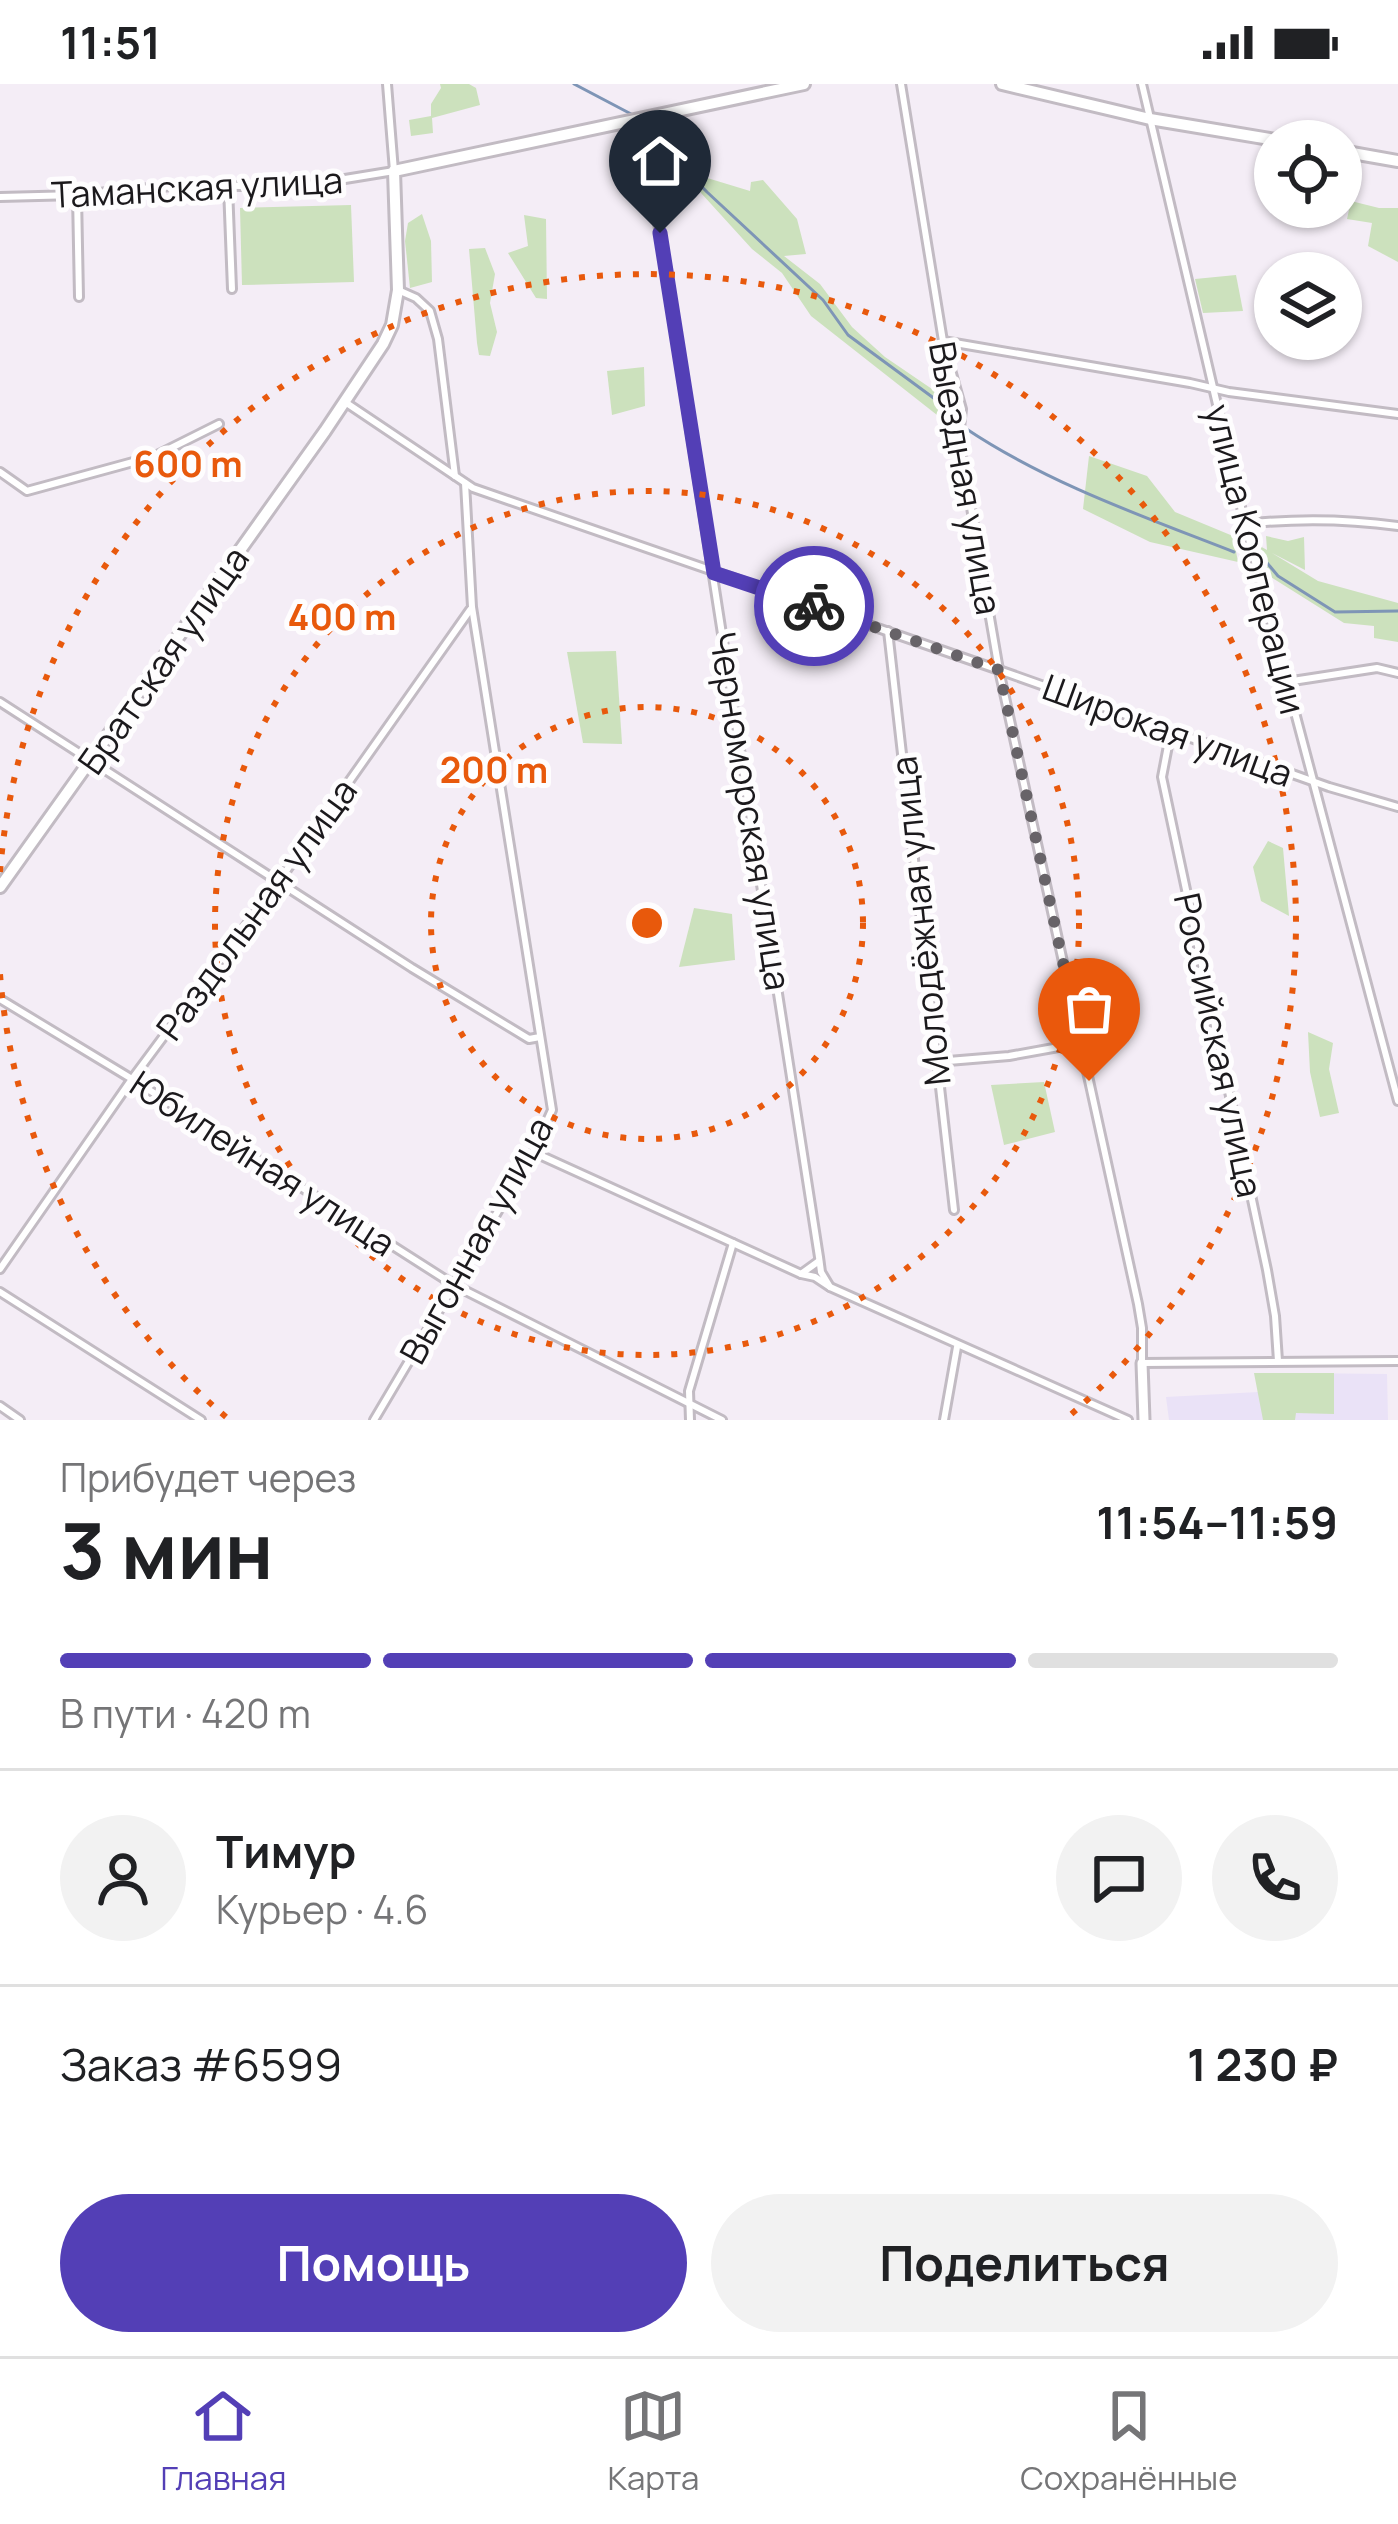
<!DOCTYPE html>
<html lang="ru">
<head>
<meta charset="utf-8">
<style>
  :root { --surface:#fff; --page:#f2f2f2; --text:#202124; --muted:#757577; --line:#e0e0e0; --accent:#533fb6 }
  body { margin:0; font-family:Manrope,sans-serif; background:var(--page); color:var(--text); height:100vh; display:flex; flex-direction:column; font-size:45px; white-space:nowrap }
  * { box-sizing:border-box; margin:0 }
  p { font-size:39px; color:var(--muted) }
  .icon { flex:none; width:66px; height:66px; fill:none; stroke:currentColor; stroke-width:2; stroke-linecap:round; stroke-linejoin:round }
  .map { position:relative; height:1336px; overflow:hidden }
  .details { display:flex; flex-direction:column; background:var(--surface); flex:1 }
  .details>* { flex:none }
  .tools { position:absolute; left:1254px; top:36px; display:grid; gap:24px }
  .tools a { display:grid; place-items:center; width:108px; height:108px; border-radius:50%; background:var(--surface); box-shadow:0 3px 9px #0004; font-size:60px }
  .pin { position:absolute; display:grid; place-items:center; width:102px; height:102px; color:#fff; margin:-123px -51px; border-radius:50% 50% 50% 0; rotate:-45deg; box-shadow:0 0 12px #0007 }
  .pin .icon { rotate:45deg }
  .courier { position:absolute; display:grid; place-items:center; width:120px; height:120px; margin:-60px; border:9px solid #533fb6; border-radius:50%; background:#fff; color:#222; box-shadow:0 3px 15px #0007 }
  .head em { font-style:normal; font-weight:700 }
  .head div { display:flex; flex-direction:column-reverse }
  .head { display:flex; align-items:center; justify-content:space-between; height:204px; padding:0 60px }
  h1 { font-size:78px; font-weight:700; line-height:90px }
  .bar { display:grid; grid-template-columns:repeat(4,1fr); gap:18px 12px; align-content:center; height:144px; padding:0 60px }
  .bar i { height:15px; border-radius:9px; background:var(--line) }
  .bar .current { background:var(--accent) }
  .bar p { grid-column:span 4 }
  .line { display:flex; align-items:center; gap:30px; padding:0 60px; border-top:3px solid var(--line) }
  .line div { flex:1 }
  .round { display:grid; place-items:center; flex:none; width:126px; height:126px; border-radius:63px; background:var(--page) }
  .button { display:flex; gap:24px; margin-top:auto; padding:24px 60px }
  .button a { flex:1; height:138px; border-radius:72px; background:var(--accent); color:#fff; font-size:48px; font-weight:700; line-height:138px; text-align:center }
  .button a+a { background:var(--page); color:var(--text) }
  .status { display:flex; justify-content:space-between; align-items:center; height:84px; padding:0 60px; background:var(--surface); direction:ltr }
  .status svg { height:33px; fill:currentColor }
  .tabs { display:flex; justify-content:space-around; align-items:center; height:168px; border-top:3px solid var(--line); background:var(--surface); font-size:33px; color:var(--muted) }
  .tabs a { display:grid; justify-items:center; gap:6px }
  .tabs .current { color:var(--accent) }
  .map>svg:first-child { display:block }
</style>
</head>
<body>
<div class="status"><b>11:51</b><svg viewBox="0 0 49 12"><path d="M0 12V9h3v3zM5 12V6h3v6zM10 12V3h3v9zM15 12V0h3v12zM26 1h20v11H26zM47 4h2v5h-2z"/></svg></div>
<div class="map">
<svg width="1398" height="1336" viewBox="0 0 1398 1336">
  <rect width="100%" height="100%" fill="#f4edf6"/>
  <path fill="#eae2f7" d="M1297,1289l90,1 1,46h-219l-3,-23 130,-7z"/>
  <g fill="#cce1bd">
    <path d="M440,0h29l7,4 4,17 -48,13 1,15 -22,3 -2,-16 22,-4v-12l10,-16z"/>
    <path d="M670,61l29,16 5,16 46,14 1,-9 12,-2 34,39 9,35 -22,2 36,28 32,43 33,30 69,47 -3,22 -140,-110 -29,-43 -30,-24 -61,-67 -29,-27z"/>
    <path d="M1351,117l28,7h19v54l-30,-16 4,-23 -25,-4z"/>
    <path d="M351,121l3,77 -112,3 -2,-77z"/>
    <path d="M422,130l9,27 1,41 -22,6 -5,-47 3,-18z"/>
    <path d="M524,131l22,4 1,80 -11,-1 -28,-45 20,-7z"/>
    <path d="M485,164l10,26 -5,29 7,29 -7,24 -11,-1 -2,-12 -8,-94z"/>
    <path d="M1236,191l7,36 -40,2 -8,-34z"/>
    <path d="M644,283l1,39 -33,9 -5,-44z"/>
    <path d="M1089,372l58,20 28,36 58,24 5,26 -88,-20 -67,-33z"/>
    <path d="M1266,452l22,5 16,-4 1,33 -33,-17 46,28 80,22v39l-24,-4v-12l-30,-3 -78,-49 -8,-29 9,5z"/>
    <path d="M616,567l6,93 -39,-1 -16,-91z"/>
    <path d="M1268,757l15,7 6,68 -28,-15 -8,-34z"/>
    <path d="M694,824l38,6 3,46 -56,7z"/>
    <path d="M1308,948l25,11 -4,26 10,44 -19,4 -10,-45z"/>
    <path d="M1044,998l11,50 -51,13 -13,-60z"/>
    <path d="M1254,1289h80v41l-38,-1 -1,7h-32z"/>
  </g>
  <g fill="none" stroke-linecap="round" stroke-linejoin="round">
    <g stroke="#7e95b6" stroke-width="3">
      <path d="M574,0l59,31"/>
      <path d="M652,52l55,56 116,108 25,35 91,67 14,18"/>
      <path d="M965,344c82,55 177,88 269,124"/>
      <path d="M1258,468l20,24 57,36 63,-1"/>
    </g>
    <defs>
      <g id="minor">
        <path d="M901,0l42,257 19,68 -3,29 40,232 139,634 4,24v35l256,-2"/>
        <path d="M1142,0l103,440 153,577"/>
        <path d="M642,36l177,1137 2,15 9,15"/>
        <path d="M228,103l4,102"/>
        <path d="M77,111l2,102"/>
        <path d="M0,113l77,-2 105,-10 114,2 98,-16 -7,-87"/>
        <path d="M398,206l18,8 14,13 8,28 17,137"/>
        <path d="M943,257l247,42 39,9 169,22"/>
        <path d="M345,318l128,86 526,182 330,117 69,20"/>
        <path d="M0,388l27,19 128,-35 64,-32"/>
        <path d="M1246,440c52,-6 100,-5 152,2"/>
        <path d="M888,547l66,579"/>
        <path d="M1286,598l91,-14 21,5"/>
        <path d="M0,618l412,266 117,71 11,-2"/>
        <path d="M1171,646l-9,47 105,493 8,46 3,45"/>
        <path d="M0,915l132,80 322,206 268,135"/>
        <path d="M936,978l73,-6 72,-13"/>
        <path d="M533,1068l268,122 18,-13"/>
        <path d="M0,1185l132,-190 147,-198 191,-271"/>
        <path d="M801,1190l14,3 15,10 298,133"/>
        <path d="M0,1208l201,128"/>
        <path d="M0,1322l20,14"/>
        <path d="M374,1336l159,-268 19,-42 -80,-503 -7,-124"/>
        <path d="M690,1336l-1,-29 44,-148"/>
        <path d="M944,1336l13,-73"/>
      </g>
      <path id="tertiary" d="M1142,1279l2,57"/>
      <g id="primary">
        <path d="M1002,0l148,35 132,22"/>
        <path d="M1341,67l57,10"/>
        <path d="M0,803l325,-456 58,-87 9,-19 6,-35 -4,-119 410,-87"/>
      </g>
    </defs>
    <use href="#minor" stroke="#c2bbc3" stroke-width="12"/>
    <use href="#tertiary" stroke="#c2bbc3" stroke-width="15"/>
    <use href="#primary" stroke="#c2bbc3" stroke-width="16"/>
    <use href="#minor" stroke="#fff" stroke-width="6"/>
    <use href="#tertiary" stroke="#fff" stroke-width="9"/>
    <use href="#primary" stroke="#fff" stroke-width="10"/>
  </g>
  <g fill="none" stroke-linecap="round" stroke-linejoin="round">
    <path stroke="#676368" stroke-width="12" stroke-dasharray="0 21.6" d="M814,522l185,64 90,411"/>
    <path stroke="#533fb6" stroke-width="15" d="M660,149l54,340 100,33"/>
  </g>
  <g fill="none" stroke="#e8590c" stroke-width="6" stroke-dasharray="6 12">
    <circle cx="647" cy="839" r="216"/>
    <circle cx="647" cy="839" r="432"/>
    <path d="M226 1333A649 649 0 0 1 0 890M0 788A649 649 0 1 1 1068 1333"/>
  </g>
  <g text-anchor="middle" dominant-baseline="central" stroke-width="10" stroke-linejoin="round" paint-order="stroke">
    <g font-size="36" fill="#1b191c" stroke="#fefdfe">
      <text transform="translate(197 103) rotate(-3)">Таманская улица</text>
      <text transform="translate(966 394) rotate(80)">Выездная улица</text>
      <text transform="translate(1256 475) rotate(76)">улица Кооперации</text>
      <text transform="translate(163 576) rotate(-55)">Братская улица</text>
      <text transform="translate(1168 646) rotate(20)">Широкая улица</text>
      <text transform="translate(751 727) rotate(81)">Черноморская улица</text>
      <text transform="translate(256 825) rotate(-54)">Раздольная улица</text>
      <text transform="translate(920 837) rotate(-96)">Молодёжная улица</text>
      <text transform="translate(1219 961) rotate(78)">Российская улица</text>
      <text transform="translate(263 1079) rotate(33)">Юбилейная улица</text>
      <text transform="translate(476 1156) rotate(-61)">Выгонная улица</text>
    </g>
  </g>
  <circle cx="647" cy="839" r="18" fill="#e8590c" stroke="#fefdfe" stroke-width="6"/>
  <g font-size="36" text-anchor="middle" font-weight="bold" fill="#e8590c" stroke="#fefdfe" stroke-width="10" stroke-linejoin="round" paint-order="stroke">
    <text x="188" y="393">600 m</text>
    <text x="342" y="546">400 m</text>
    <text x="494" y="699">200 m</text>
  </g>
</svg>
<div class="tools">
<a><svg class="icon" aria-label="locate" viewBox="0 0 24 24"><circle cx="12" cy="12" r="6"/><path d="M12 2v4M12 18v4M2 12h4M18 12h4"/></svg></a>
<a><svg class="icon" aria-label="layers" viewBox="0 0 24 24"><path d="M12 4l9 5-9 5-9-5zM3 14l9 5 9-5"/></svg></a>
</div>
<div class="pin" style="left:1089px;top:997px;background:#ea580c"><svg class="icon" aria-label="bag" viewBox="0 0 24 24"><path d="M5 8h14l-1 12H6zM9 8a3 3 0 0 1 6 0"/></svg></div>
<div class="pin" style="left:660px;top:149px;background:#1f2937"><svg class="icon" aria-label="home" viewBox="0 0 24 24"><path d="M3 11l9-7 9 7M6 9v11h12V9"/></svg></div>
<div class="courier" style="left:814px;top:522px"><svg class="icon" aria-label="bike" viewBox="0 0 24 24"><circle cx="6" cy="16" r="4"/><circle cx="18" cy="16" r="4"/><path d="M6 16l4-8h5l3 8M10 8l3 8H6M13 5h3"/></svg></div>
</div>
<section class="details">
<div class="head"><div><h1>3 мин</h1><p>Прибудет через</p></div><em>11:54–11:59</em></div>
<div class="bar"><i class="current"></i><i class="current"></i><i class="current"></i><i></i><p>В пути · 420 m</p></div>
<div class="line" style="height:216px"><a class="round"><svg class="icon" aria-label="person" viewBox="0 0 24 24"><circle cx="12" cy="8" r="4"/><path d="M4 21q1-7 8-7t8 7"/></svg></a><div><b>Тимур</b><p>Курьер · 4.6</p></div><a class="round"><svg class="icon" aria-label="chat" viewBox="0 0 24 24"><path d="M4 5h16v11H9l-5 4z"/></svg></a><a class="round"><svg class="icon" aria-label="phone" viewBox="0 0 24 24"><path d="M5 4h4l2 5-3 2q2 4 5 5l2-3 5 2v4C11 20 4 13 5 4z"/></svg></a></div>
<div class="line" style="height:156px"><div>Заказ #6599</div><b>1 230 ₽</b></div>
<div class="button"><a>Помощь</a><a>Поделиться</a></div>
</section>
<nav class="tabs">
<a class="current"><svg class="icon" aria-label="home" viewBox="0 0 24 24"><path d="M3 11l9-7 9 7M6 9v11h12V9"/></svg>Главная</a>
<a><svg class="icon" aria-label="map" viewBox="0 0 24 24"><path d="M3 6l6-2 6 2 6-2v14l-6 2-6-2-6 2zM9 4v14M15 6v14"/></svg>Карта</a>
<a><svg class="icon" aria-label="saved" viewBox="0 0 24 24"><path d="M7 4h10v16l-5-4-5 4z"/></svg>Сохранённые</a>
</nav>
</body>
</html>
